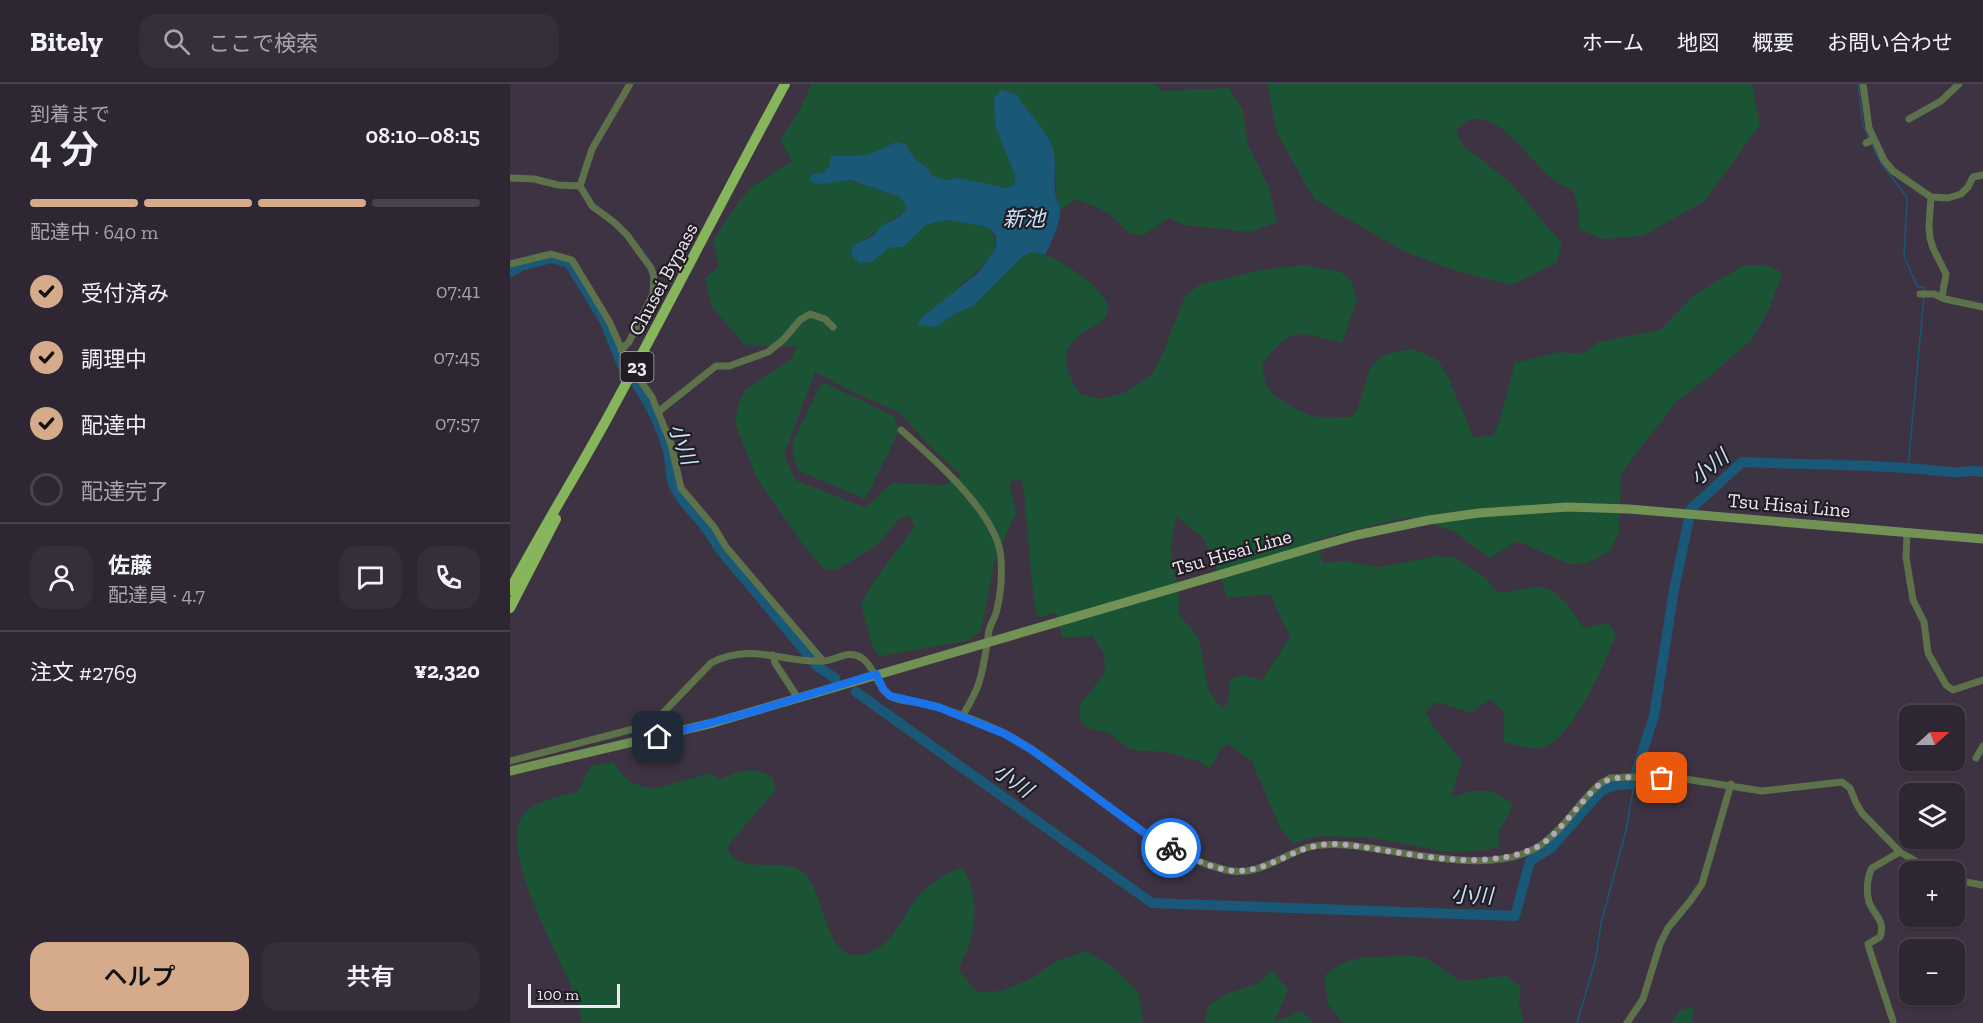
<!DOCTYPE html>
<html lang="ja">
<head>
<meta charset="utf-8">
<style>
  :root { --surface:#2e2632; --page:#362e3a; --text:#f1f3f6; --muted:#a7a5ac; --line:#49434d; --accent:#d6ab8b }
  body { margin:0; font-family:"Zilla Slab","Noto Sans JP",serif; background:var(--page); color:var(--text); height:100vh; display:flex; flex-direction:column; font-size:22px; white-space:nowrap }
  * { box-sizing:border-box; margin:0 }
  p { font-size:20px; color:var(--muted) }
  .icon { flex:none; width:33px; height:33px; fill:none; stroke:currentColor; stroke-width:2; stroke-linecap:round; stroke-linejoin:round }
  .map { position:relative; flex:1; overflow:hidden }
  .panel { display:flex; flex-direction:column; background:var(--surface); width:510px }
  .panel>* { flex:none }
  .needle { width:39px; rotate:69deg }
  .fabs { position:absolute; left:1389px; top:621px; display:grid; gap:12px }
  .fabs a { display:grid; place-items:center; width:66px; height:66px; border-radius:12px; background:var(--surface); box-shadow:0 2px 4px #0004,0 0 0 2px var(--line); font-size:30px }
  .scale { position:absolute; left:18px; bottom:15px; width:92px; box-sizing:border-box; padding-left:6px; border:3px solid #efe8f2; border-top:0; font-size:16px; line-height:21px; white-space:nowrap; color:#efe8f2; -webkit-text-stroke:4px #221d24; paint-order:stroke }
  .pin { position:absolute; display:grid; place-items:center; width:51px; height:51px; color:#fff; margin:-26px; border-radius:12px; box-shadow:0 3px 9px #0006 }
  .courier { position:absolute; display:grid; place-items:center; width:60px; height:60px; margin:-30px; border:4px solid #1a73e8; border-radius:50%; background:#fff; color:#222; box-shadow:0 2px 8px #0007 }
  .summary em { font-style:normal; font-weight:600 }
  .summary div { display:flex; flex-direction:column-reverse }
  .summary { display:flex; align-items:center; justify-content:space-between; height:102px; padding:0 30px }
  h1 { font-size:39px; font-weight:600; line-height:45px }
  .bar { display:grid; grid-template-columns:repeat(4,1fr); gap:9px 6px; align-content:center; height:72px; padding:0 30px }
  .bar i { height:8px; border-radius:4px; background:var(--line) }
  .bar .selected { background:var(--accent) }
  .bar p { grid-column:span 4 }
  .line { display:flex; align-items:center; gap:15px; padding:0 30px; border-top:2px solid var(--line) }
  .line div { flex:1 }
  .round { display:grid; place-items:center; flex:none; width:63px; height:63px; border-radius:18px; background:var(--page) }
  ol { padding:0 30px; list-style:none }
  li { display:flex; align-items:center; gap:18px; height:66px }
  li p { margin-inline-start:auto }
  li .icon { padding:6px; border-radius:50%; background:var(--accent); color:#111; stroke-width:4 }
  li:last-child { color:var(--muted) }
  li i { width:33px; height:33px; border:3px solid var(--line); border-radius:50% }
  .action { display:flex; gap:12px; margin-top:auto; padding:12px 30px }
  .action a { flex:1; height:69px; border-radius:18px; background:var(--accent); color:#111; font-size:24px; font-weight:600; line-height:69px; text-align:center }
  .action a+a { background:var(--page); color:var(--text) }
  header { display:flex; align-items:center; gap:36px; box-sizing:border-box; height:84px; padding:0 30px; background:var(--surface); border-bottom:2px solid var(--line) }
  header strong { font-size:28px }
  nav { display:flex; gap:33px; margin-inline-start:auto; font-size:21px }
  .search { width:420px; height:54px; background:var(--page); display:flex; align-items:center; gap:15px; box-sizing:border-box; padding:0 21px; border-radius:18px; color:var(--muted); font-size:22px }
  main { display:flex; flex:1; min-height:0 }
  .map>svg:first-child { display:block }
</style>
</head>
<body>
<header>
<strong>Bitely</strong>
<div class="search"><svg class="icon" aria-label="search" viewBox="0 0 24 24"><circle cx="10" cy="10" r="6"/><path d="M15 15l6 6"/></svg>ここで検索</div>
<nav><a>ホーム</a><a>地図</a><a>概要</a><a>お問い合わせ</a></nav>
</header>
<main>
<section class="panel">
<div class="summary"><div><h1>4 分</h1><p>到着まで</p></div><em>08:10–08:15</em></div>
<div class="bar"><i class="selected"></i><i class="selected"></i><i class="selected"></i><i></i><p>配達中 · 640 m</p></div>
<ol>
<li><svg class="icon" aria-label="check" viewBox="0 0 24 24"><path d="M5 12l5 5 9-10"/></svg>受付済み<p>07:41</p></li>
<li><svg class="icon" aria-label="check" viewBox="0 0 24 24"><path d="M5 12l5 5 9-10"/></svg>調理中<p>07:45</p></li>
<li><svg class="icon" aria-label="check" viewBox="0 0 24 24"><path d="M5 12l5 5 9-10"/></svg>配達中<p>07:57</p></li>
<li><i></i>配達完了</li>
</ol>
<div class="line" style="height:108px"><a class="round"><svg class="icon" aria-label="person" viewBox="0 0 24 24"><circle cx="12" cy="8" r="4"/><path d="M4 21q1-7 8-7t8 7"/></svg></a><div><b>佐藤</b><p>配達員 · 4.7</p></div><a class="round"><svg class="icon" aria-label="chat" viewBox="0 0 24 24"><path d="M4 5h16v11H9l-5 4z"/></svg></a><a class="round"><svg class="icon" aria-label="phone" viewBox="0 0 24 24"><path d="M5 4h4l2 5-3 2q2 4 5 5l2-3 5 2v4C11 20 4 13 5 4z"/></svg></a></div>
<div class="line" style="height:78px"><div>注文 #2769</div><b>¥2,320</b></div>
<div class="action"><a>ヘルプ</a><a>共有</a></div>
</section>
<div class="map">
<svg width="1473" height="939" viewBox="0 0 1473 939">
  <rect width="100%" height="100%" fill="#3e3343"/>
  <g fill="#1b5335" fill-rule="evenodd">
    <path d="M301,0h345l5,7 68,-3 14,23 5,34 21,43 8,34 -27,10 -65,-7 -16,-7 -27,18 -13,-3 -22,-21 -31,-13 -16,12c-7,-22 -2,-44 -8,-65 -4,-15 -17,-23 -25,-34 -4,-5 -7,-11 -10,-16l-23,2 1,27 20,51 -1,9 -7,3 -48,-10 -14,2 -13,-4 -6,-9 -11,-8 -10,-15 -9,-2 -28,13 -37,1 -1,11 -8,6 27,7 51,17 7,11c-7,8 -15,12 -24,18 -8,5 -12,11 -21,14l18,16 9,-8 14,-1 23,-22 10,-3 13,-2 39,7c25,31 -24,48 -38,70 -6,9 -10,20 -15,30l22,-14 16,-7 50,-50c1,-1 8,-4 9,-4 18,-1 79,38 76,59 -1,9 -11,14 -19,18 -32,18 -26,38 -9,65l21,5 25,-7 26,-18 9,-16 24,-62 14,-11 62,-15 43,-5 37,7 11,10 5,18 -15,43c-11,-2 -32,-9 -42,-9 -16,1 -29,20 -38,30 1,10 2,19 8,27 8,10 41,27 53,27 10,0 19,-2 28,-1l6,-6 13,-43 9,-10 14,-6 20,-3 25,11 10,17 26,61 19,-3 7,-15 15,-57 44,-11 24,2 15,-12 62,-12 33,-34 51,-31 26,1 13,7 -16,41 -15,25 -42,37 -33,25 -56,72 -2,60 -9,18 -23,12 -18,1 -52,-23 -27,17 -37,-27 -46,-14 -92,23 8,23 20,-2 35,6 60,-11 17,2 29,19 12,14c14,2 25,-2 38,-4 22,-4 38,25 50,41l24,-5 8,12c-12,28 -43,107 -76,113 -8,2 -28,-4 -36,-6v-30l-14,-13 -19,14 -35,-11 -11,10 10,17 27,32 -11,37 20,-7h20l22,12 -4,11 -10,17v15l-12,4 -40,2 -75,-14 -52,-2 -27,7 -13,-15 -29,-68 -23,-16 -8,5 -10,20 -12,-8 -31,-9 -36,-2 -23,-17 -20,-5 -7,-5 -2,-17 26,-33 -1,-20 -12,-17 -29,2 -8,-26 -17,6 -4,-15 -11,-121 -7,-3 -7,5 7,28 -21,48 -14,71 -14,10 -87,15 -7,-8 -12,-43 11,-21 43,-58 -6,-10 -10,3 -21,25 -41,26h-12l-21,-24 -47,-68 -22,-55 3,-17 8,-17 47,-31 3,-12h-44l-8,-2 -32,-37 -7,-28 14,-13 -6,-25 27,-41 13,-14 39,-25 -12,-20 21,-33zM305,288l40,21 45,20 28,31 34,32 -19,9 -51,-2 -26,25 -71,-28 -11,-26zM666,432l28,23 24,59 42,-4 20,43 -28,43 -20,-5 -12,5 -3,24 -6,4 -13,-19 -9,-50 -20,-25v-18l-8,-46z"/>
    <path d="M757,0h485l8,41 -56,77 -62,34 -39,3 -24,-10 -1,-23 -5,-16c-7,-3 -15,-6 -21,-11 -24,-19 -63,-87 -96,-49l6,15 48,37 52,62 -6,19 -45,22 -58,-15 -52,-20 -87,-51 -37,-66z"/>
    <path d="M312,298l72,34 5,15 -34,68 -66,-28c-5,-11 -7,-19 -5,-32z"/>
    <path d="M103,678l16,20 24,7 58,-16 7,7c23,-8 32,-17 55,-2l2,13 -45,52 -3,5c11,29 52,8 74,23 28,18 20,110 77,77 17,-10 25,-31 36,-47 8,-12 34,-31 49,-33 14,22 14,52 6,77 -3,9 -8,16 -10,26l18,21 24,-1 30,-12 26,-18 29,-10 27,16 26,26 4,30h-562c1,-15 -9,-34 -15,-48 -17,-37 -54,-108 -49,-148 1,-4 6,-12 9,-16 9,-9 39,-17 52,-19l12,-26z"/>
    <path d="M897,871l19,3 34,23 45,-5 16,11 -2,17 5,19h-181l-15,-19 -4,-28c7,-5 16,-12 25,-15 19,-7 39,-2 58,-6z"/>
    <path d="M762,886l16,20 -14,32 28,-11 11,12h-109l5,-18 17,-11 31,-10z"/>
    <path d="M1185,923l-4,16h-20l8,-12z"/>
  </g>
  <path fill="#195877" d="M491,6l16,5c10,17 25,30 33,46 9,17 2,38 6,56 1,4 4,9 4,13 1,12 -9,34 -15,45l-13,-3 -9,4 -50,50 -16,7 -22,14 -17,-2 3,-7 58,-46 17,-24v-12l-8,-9 -39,-7 -13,2 -10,3 -23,22 -14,1 -17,14 -13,1 -7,-8v-9l21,-10 7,-9 19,-10 8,-9 -7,-11 -50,-17 -31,4 -10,-3 2,-7 11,-1 7,-6 2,-11 36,-1 29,-13 9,2 10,15 11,8 7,9 12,4 14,-2 48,10 7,-3 1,-9 -20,-51 -1,-27z"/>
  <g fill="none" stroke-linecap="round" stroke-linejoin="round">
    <g stroke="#195877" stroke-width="1.5">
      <path d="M1348,0l5,41 6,14"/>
      <path d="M1361,59l10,20 25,33 1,5 -3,55 13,30 8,2v4"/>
      <path d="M1398,383l16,-170"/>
      <path d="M1067,939l19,-65 5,-35 25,-92 8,-47"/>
    </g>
    <g stroke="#195877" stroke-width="10">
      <path d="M0,188l11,-6 31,-8 17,5 36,59 16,41 5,9"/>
      <path d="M127,301c13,19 25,44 31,67 3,11 1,25 7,36 11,22 33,36 43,59l100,120 17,11"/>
      <path d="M346,608l296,211 363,13 15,-55 21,-13 50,-57 14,-6 19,-1 2,-12 18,-56 20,-126 17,-81 51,-47c69,3 140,2 209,10 12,1 21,-3 32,0"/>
    </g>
    <g stroke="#5d724b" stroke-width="7">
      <path d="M1353,0l6,44 15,32 9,11 38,26 17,1 13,-4 7,-7 5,-10 10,-2"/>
      <path d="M1399,35l32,-18 18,-17"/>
      <path d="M1356,59l8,-4"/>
      <path d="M0,94l24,1 24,6 22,1"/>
      <path d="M70,102l12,20 23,17 12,12 24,33 3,9 -1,17 -24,48 -8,8"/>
      <path d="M70,102l12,-37 38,-65"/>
      <path d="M1421,113l-2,29 1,12 3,10 13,26 -4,23"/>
      <path d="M0,180l41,-10 21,6 37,61 20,45"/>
      <path d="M1410,210h14l11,5 38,8"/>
      <path d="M129,295l13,18 19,47 10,44 33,39 12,20 97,114"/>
      <path d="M148,328l58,-46h13l39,-14 15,-12 17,-20 10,-6 15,5 8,8"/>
      <path d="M391,346c32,28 97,84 100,128 1,16 0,35 -4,51 -1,7 -6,14 -8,21 -3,19 -5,41 -12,58 -4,10 -10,20 -15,29"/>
      <path d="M1397,450l-1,23 7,43 11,22 4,31 18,32 7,5 30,-10"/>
      <path d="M263,571l2,8 23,35"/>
      <path d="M1466,674l7,-12"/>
      <path d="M0,677l131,-34 19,-11 51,-53c41,-21 71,0 113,-2 13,-1 24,-12 38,-3 14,10 15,31 30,39 10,5 23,4 34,7 23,6 58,19 80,30 76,40 132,115 220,136 30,7 53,-13 80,-22 13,-4 26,-4 40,-3 54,4 149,34 196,-1 23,-16 37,-43 59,-61l9,-5 20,-1 55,2 77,12 80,-9 8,6 6,15 6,10 38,39 34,20"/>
      <path d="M1444,796l29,5"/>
      <path d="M1383,937l-24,-73 -1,-4 12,-7c6,-16 -6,-22 -11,-35 -3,-11 -2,-25 3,-34l28,-16"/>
      <path d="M1117,939l16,-24 17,-55 8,-16 23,-28 11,-16 29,-100"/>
    </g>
    <path stroke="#719254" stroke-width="9" d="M0,687l203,-48 608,-178 36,-10 72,-15 50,-7 88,-6 62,2 354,30"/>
    <g stroke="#87b55c" stroke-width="10">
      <path d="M0,506c31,-59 67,-116 99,-175 60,-110 116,-221 176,-331"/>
      <path d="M0,524l46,-89"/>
    </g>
  </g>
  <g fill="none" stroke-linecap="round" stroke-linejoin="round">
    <path stroke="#b1a9b5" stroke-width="6" stroke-dasharray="0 10.8" d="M661,764c19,9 42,22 64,23 35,1 60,-26 95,-27 17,0 33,3 50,6 51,7 108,20 157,-3 18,-8 45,-48 64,-64 19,-9 40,-5 61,-5"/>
    <path stroke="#1a73e8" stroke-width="8" d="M148,653l97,-26 121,-37 7,15 7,7 48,11 67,27 27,16 114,84 25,14"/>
  </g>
  <g text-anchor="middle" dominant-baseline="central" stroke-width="4.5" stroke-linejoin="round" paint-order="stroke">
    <rect fill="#221d24" stroke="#b2abb4" stroke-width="1.5" x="110.5" y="268" width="33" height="30" rx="4.5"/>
    <g font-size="18" font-weight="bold" fill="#efe8f2">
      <text x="127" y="283">23</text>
    </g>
    <g font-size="20" fill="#efe8f2" stroke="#221d24">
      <text transform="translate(153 195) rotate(-62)">Chusei Bypass</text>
      <text transform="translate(1279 421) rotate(5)">Tsu Hisai Line</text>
      <text transform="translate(722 468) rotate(-16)">Tsu Hisai Line</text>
    </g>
    <g font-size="21" font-style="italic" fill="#c4e5f9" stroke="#221d24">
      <text x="514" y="134">新池</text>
      <text transform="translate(173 360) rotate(70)">小川</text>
      <text transform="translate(1199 383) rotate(-39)">小川</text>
      <text transform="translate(503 696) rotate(35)">小川</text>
      <text transform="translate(962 811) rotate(2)">小川</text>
    </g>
  </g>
</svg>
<div class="fabs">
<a><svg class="needle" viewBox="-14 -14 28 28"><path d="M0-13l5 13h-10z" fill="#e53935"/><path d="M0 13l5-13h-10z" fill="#a7a5ac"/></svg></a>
<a><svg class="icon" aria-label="layers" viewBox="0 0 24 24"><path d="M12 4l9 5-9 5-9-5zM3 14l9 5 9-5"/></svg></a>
<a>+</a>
<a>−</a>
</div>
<div class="scale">100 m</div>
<div class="pin" style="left:1152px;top:694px;background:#ea580c"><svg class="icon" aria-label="bag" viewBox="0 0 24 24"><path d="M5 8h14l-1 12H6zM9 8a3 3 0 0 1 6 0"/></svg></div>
<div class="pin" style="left:148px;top:653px;background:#1f2937"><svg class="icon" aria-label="home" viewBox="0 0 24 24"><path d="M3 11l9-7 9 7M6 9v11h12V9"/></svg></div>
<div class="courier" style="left:661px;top:764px"><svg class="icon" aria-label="bike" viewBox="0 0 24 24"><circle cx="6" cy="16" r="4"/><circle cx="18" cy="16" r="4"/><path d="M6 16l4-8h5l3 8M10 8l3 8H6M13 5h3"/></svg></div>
</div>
</main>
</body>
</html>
